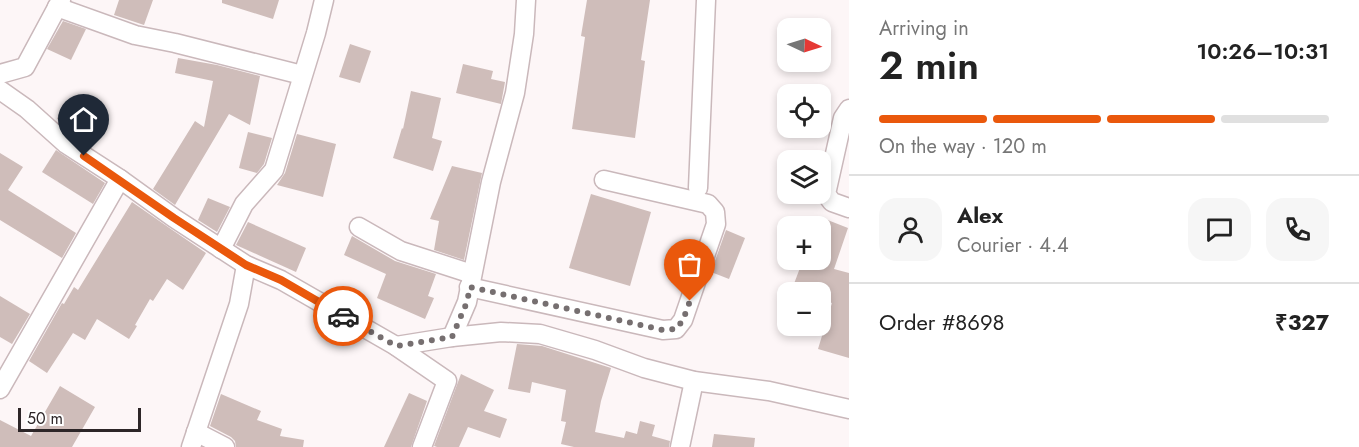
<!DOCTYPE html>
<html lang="en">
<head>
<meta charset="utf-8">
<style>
  :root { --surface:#fff; --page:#f6f6f6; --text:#222; --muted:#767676; --line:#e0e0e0; --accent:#ea580c }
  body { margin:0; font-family:Jost,sans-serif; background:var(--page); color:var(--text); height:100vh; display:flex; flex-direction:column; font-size:22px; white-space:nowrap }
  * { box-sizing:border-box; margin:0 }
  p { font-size:20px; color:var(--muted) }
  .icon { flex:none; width:33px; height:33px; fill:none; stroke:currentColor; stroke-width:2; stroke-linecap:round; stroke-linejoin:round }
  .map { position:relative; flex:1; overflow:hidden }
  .panel { display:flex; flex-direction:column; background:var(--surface); width:510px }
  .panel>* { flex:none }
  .needle { width:39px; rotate:94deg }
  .fabs { position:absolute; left:777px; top:18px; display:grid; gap:12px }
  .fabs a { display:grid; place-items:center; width:54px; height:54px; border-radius:12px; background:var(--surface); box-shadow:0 3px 9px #0003; font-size:30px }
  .scale { position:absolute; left:18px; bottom:15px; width:123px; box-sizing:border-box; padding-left:6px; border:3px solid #2d2628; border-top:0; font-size:16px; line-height:21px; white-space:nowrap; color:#2d2628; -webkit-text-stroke:4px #fff; paint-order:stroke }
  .pin { position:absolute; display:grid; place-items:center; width:51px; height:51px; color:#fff; margin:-62px -26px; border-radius:50% 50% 50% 0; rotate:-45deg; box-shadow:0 0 6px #0007 }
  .pin .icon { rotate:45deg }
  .courier { position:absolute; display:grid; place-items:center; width:60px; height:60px; margin:-30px; border:4px solid #ea580c; border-radius:50%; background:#fff; color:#222; box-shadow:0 2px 8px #0007 }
  .overview em { font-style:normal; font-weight:600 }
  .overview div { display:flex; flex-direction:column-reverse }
  .overview { display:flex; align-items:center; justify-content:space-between; height:102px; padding:0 30px }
  h1 { font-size:39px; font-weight:600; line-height:45px }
  .bar { display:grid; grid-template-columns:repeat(4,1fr); gap:9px 6px; align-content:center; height:72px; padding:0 30px }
  .bar i { height:8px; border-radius:4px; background:var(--line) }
  .bar .active { background:var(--accent) }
  .bar p { grid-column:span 4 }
  .line { display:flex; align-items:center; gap:15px; padding:0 30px; border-top:2px solid var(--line) }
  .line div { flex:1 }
  .round { display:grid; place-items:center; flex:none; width:63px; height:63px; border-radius:18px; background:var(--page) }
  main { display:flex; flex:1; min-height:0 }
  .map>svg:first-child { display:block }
</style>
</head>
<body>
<main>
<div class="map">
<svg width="849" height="447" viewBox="0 0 849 447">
  <rect width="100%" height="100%" fill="#fdf6f7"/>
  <g fill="#cfbdba">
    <path d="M119,0h34l-9,25 -30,-10z"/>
    <path d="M222,0h57l-6,19 -51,-16z"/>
    <path d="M587,0h63l-9,60 4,1 -10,77 -63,-9 13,-92 -4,-1z"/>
    <path d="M63,21l23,8 -15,31 -24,-11z"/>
    <path d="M350,44l21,7 -11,32 -21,-6z"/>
    <path d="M178,58l39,7 43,11 -10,49 -21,-11 -54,91 -22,-16 42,-68 9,6 9,-46 -38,-8z"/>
    <path d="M463,64l30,7 -2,8 14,3 -4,22 -45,-11z"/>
    <path d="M411,91l30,7 -9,40 10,3 -9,30 -40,-13 9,-30 1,1z"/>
    <path d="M62,107l41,16 -5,12 -41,-16z"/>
    <path d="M248,132l24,6 -8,26 -7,9 -18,-5z"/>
    <path d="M297,134l39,10 -13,53 -46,-12 8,-12z"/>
    <path d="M56,150l49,33 -12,21 -51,-32z"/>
    <path d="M0,153l23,14 -15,23 68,43 -14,25 -62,-38z"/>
    <path d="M452,166l30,7 -18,87 -30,-10 5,-29 -9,-2z"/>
    <path d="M591,194l60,18 -21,74 -61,-18z"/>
    <path d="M208,198l22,9 -13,25 -19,-12z"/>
    <path d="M132,202l36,25 38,26 -23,37 -16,-11 -14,22 -3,-2 -15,26 2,1 -8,13 -32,-20 -12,21 -12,-7 -26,40 -18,-12 33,-58 2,1 10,-17 4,3z"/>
    <path d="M820,217l28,11 -14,41 15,4v85l-31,-9 14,-46 -12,-4v-7h-18l-10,-3 11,-29h17z"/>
    <path d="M248,222l58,26 -10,24 -60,-27z"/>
    <path d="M726,230l19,8 -16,41 -18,-7z"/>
    <path d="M352,236l43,25 41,13 -8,22 6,2 -9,21 -48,-21 9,-24 -42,-19z"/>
    <path d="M0,296l30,18 -18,30 -12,-7z"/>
    <path d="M517,344l25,2 69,22 -10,33 -6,31 29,6 2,-7 11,3 3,-13 15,4 -3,11 18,5 -1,6h-95l-13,-3 5,-22 -5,-1 5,-31 -34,-8 -2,11 -22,-4z"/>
    <path d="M461,374l33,16 -10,21 23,8 -7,19 -32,-11 -9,20h-22l-3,-1z"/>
    <path d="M60,386l35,21 -23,40h-72v-27l31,16z"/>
    <path d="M409,393l18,8 -16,46h-27z"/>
    <path d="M221,394l40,17 -4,9 25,9 -2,7 24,4 -1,7h-67l-1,-6 -4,-4 -21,-11z"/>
    <path d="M714,434l41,4 -1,9h-42z"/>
  </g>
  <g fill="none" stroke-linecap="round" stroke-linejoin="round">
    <defs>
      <g id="minor">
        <path d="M57,7l78,28 40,8 127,32"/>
        <path d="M0,74l25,-7 36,-67"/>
        <path d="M0,90l27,19 39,35 54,35 54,39 72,47 35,15 115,66 51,35 -25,66"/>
        <path d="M849,109l-6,9 -17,76 6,8 17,6"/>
        <path d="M698,188l8,-188"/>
        <path d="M359,227l42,24 71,23"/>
        <path d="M221,249l23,-45 30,-34 42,-137 8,-33"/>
        <path d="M469,287l194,43 13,-1 7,-9 33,-96 -1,-12 -7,-8 -104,-24"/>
        <path d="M452,337l15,-35 24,-120 24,-89 9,-59 2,-34"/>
        <path d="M396,346l56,-9 49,-5 39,2 55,16 49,18 50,13 75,10 80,18"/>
        <path d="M0,389l120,-210"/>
        <path d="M196,432l29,15"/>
        <path d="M191,447l48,-143 7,-39"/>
        <path d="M680,447l14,-66"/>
      </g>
    </defs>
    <use href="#minor" stroke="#cab8bb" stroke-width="21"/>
    <use href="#minor" stroke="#fff" stroke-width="18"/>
  </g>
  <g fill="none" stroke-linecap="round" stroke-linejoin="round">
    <path stroke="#766f70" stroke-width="6" stroke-dasharray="0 10.8" d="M343,316l53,30 56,-9 15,-35 3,-15 193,43 13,-1 7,-9 7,-19"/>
    <path stroke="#ea580c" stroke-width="8" d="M84,156l90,62 72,47 35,15 62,36"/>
  </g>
</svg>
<div class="fabs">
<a><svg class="needle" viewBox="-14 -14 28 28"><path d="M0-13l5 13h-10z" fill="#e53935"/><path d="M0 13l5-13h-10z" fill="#767676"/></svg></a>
<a><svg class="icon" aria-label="locate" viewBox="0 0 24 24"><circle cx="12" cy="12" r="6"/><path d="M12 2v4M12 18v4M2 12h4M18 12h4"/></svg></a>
<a><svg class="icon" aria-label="layers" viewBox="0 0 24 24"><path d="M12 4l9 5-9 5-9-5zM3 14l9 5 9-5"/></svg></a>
<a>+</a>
<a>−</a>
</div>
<div class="scale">50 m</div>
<div class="pin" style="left:690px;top:301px;background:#ea580c"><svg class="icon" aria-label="bag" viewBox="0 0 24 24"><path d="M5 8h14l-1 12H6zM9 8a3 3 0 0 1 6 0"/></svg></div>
<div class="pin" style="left:84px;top:156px;background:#1f2937"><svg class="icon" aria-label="home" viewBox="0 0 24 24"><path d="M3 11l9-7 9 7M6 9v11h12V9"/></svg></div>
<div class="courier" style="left:343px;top:316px"><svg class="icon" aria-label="car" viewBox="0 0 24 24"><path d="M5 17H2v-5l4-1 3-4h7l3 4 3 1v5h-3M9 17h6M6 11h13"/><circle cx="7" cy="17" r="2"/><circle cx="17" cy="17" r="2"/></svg></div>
</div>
<section class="panel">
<div class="overview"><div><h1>2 min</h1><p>Arriving in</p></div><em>10:26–10:31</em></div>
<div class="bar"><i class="active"></i><i class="active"></i><i class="active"></i><i></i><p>On the way · 120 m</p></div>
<div class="line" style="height:108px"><a class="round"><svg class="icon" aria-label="person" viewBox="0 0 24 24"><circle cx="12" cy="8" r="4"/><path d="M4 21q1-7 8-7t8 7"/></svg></a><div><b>Alex</b><p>Courier · 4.4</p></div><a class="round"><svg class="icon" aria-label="chat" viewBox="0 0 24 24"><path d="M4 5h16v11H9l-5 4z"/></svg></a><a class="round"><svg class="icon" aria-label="phone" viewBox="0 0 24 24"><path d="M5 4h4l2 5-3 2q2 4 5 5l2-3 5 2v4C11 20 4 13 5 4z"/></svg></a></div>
<div class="line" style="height:78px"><div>Order #8698</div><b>₹327</b></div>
</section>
</main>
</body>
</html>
